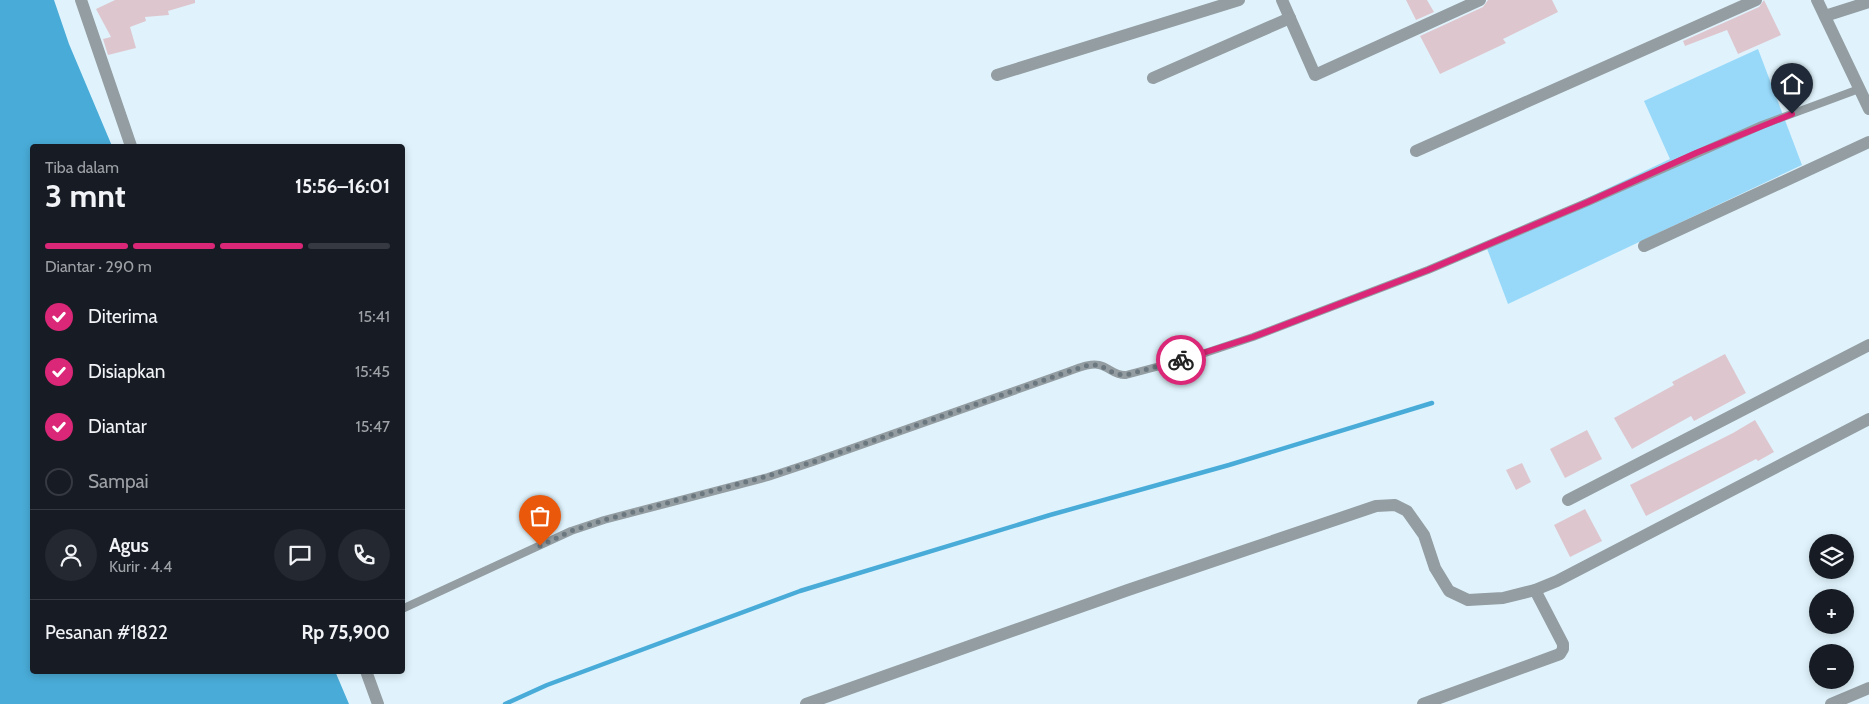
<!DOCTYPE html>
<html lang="id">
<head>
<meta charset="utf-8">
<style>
  :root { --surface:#171b24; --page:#242831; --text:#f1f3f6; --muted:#9ea1a6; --line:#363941; --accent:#db2777 }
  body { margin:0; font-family:Cabin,sans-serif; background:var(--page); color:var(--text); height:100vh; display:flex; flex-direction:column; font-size:19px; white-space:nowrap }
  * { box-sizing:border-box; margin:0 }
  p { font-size:16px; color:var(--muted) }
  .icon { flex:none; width:28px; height:28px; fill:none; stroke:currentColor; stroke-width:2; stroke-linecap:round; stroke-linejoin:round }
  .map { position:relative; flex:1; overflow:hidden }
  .drawer { position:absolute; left:30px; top:144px; width:375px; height:530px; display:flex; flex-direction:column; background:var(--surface); border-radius:5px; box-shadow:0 2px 8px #0003 }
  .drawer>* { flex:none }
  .buttons { position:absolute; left:1809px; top:534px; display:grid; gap:10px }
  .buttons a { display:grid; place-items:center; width:45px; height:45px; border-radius:50%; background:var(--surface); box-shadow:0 2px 8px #0003; font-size:25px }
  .pin { position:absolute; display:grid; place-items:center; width:42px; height:42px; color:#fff; margin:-51px -21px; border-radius:50% 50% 50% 0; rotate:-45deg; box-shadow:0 0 5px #0007 }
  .pin .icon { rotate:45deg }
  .courier { position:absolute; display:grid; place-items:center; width:50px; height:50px; margin:-25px; border:4px solid #db2777; border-radius:50%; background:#fff; color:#222; box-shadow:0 1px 6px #0007 }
  .summary em { font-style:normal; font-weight:800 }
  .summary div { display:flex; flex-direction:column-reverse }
  .summary { display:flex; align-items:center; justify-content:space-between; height:85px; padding:0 15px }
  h1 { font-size:32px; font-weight:800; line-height:38px }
  .bar { display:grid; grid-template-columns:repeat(4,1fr); gap:8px 5px; align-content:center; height:60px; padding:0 15px }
  .bar i { height:6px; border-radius:4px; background:var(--line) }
  .bar .selected { background:var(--accent) }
  .bar p { grid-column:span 4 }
  .line { display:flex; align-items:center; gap:12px; padding:0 15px; border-top:1px solid var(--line) }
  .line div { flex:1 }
  .round { display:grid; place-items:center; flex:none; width:52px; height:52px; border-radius:26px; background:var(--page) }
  ol { padding:0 15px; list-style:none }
  li { display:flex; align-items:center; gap:15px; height:55px }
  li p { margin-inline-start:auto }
  li .icon { padding:5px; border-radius:50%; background:var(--accent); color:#fff; stroke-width:4 }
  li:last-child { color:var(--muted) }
  li i { width:28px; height:28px; border:2px solid var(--line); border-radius:50% }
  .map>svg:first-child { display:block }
</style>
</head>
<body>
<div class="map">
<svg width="1869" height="704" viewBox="0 0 1869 704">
  <rect width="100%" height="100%" fill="#e0f3fc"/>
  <path fill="#98d9fa" d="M1758,49l44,116 -294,139 -22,-58 184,-87 -26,-58z"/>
  <path fill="#49acd8" d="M0,0h54l15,44 43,102h-80v525h303l14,33h-349z"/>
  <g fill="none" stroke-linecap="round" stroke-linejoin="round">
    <path stroke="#49acd8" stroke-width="4.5" d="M505,704l42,-19 253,-94 250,-76 179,-50 203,-62"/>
  </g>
  <g fill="#dec6ce">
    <path d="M115,0h80v3l-27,8 1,4 -24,2 1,4 -16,6 6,21 -28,7 -5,-16 8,-2 -15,-28z"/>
    <path d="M1406,0h21l7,12 -18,8z"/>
    <path d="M1488,0h64l6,12 -55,27 3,4 -66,31 -20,-38 63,-29z"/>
    <path d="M1764,0l17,35 -43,19 -11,-24 -42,16 -2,-5 76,-34z"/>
    <path d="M1725,354l21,39 -52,28 -3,-5 -59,33 -18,-31 60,-33 -2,-3z"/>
    <path d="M1755,420l19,32 -16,9 -2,-2 -110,57 -16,-31 103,-52z"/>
    <path d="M1587,430l15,29 -37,19 -15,-29z"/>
    <path d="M1522,463l9,19 -15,8 -10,-20z"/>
    <path d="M1585,509l17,32 -32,16 -16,-32z"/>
  </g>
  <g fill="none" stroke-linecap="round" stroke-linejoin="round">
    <path stroke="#939da2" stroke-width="8" d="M402,609l169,-78 33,-11 164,-43 45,-15 257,-91c9,-3 20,-8 29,-6 10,2 16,11 27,10l64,-17 63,-21 175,-67 160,-68 174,-77 97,-36"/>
    <g stroke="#939da2" stroke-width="12">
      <path d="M81,0l50,146"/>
      <path d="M1282,0l33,75 165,-75"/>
      <path d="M1817,0l52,109"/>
      <path d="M1825,16l44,-14"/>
      <path d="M997,75l242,-75"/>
      <path d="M1153,78l137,-60"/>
      <path d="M1416,151l340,-151"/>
      <path d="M1644,246l225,-104"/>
      <path d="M1568,500l301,-155"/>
      <path d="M366,671l12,33"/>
      <path d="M806,704l322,-114 248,-84 19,-1 12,6 17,24 11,33 14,23 19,9 35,-2 32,-8 22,-9 312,-162"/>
      <path d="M1423,704l137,-50 3,-5v-5l-28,-54"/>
      <path d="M1831,704l38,-16"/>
    </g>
  </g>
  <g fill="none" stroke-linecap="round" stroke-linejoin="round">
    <path stroke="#6c787f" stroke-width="5" stroke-dasharray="0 9" d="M540,546l31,-15 33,-11 164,-44 45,-14 257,-91 19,-6h10l17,9 10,1 55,-15"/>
    <path stroke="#db2777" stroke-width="6" d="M1181,360l72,-23 175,-67 160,-68 108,-49 96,-39"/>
  </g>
</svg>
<div class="buttons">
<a><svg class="icon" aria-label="layers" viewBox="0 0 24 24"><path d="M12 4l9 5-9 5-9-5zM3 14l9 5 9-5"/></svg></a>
<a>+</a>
<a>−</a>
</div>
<div class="pin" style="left:540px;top:546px;background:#ea580c"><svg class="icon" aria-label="bag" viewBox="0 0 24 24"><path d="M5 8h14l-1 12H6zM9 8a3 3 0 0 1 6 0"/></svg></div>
<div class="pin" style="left:1792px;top:114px;background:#1f2937"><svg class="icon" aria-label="home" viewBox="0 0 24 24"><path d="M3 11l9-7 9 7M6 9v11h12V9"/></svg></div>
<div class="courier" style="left:1181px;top:360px"><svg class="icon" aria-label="bike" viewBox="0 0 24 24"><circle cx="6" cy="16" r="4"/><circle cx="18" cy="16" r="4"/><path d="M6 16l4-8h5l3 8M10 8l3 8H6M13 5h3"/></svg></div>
<section class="drawer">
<div class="summary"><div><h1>3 mnt</h1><p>Tiba dalam</p></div><em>15:56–16:01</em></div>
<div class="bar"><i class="selected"></i><i class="selected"></i><i class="selected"></i><i></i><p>Diantar · 290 m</p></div>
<ol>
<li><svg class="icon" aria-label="check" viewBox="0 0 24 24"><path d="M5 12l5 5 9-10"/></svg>Diterima<p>15:41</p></li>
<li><svg class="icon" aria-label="check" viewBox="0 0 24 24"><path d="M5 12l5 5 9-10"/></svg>Disiapkan<p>15:45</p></li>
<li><svg class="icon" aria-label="check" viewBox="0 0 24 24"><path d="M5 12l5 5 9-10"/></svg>Diantar<p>15:47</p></li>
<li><i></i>Sampai</li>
</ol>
<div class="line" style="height:90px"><a class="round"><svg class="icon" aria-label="person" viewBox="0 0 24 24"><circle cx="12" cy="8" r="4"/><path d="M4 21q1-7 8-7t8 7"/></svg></a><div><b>Agus</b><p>Kurir · 4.4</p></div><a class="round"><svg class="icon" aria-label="chat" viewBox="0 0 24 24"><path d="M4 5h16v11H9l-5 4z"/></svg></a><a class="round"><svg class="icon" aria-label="phone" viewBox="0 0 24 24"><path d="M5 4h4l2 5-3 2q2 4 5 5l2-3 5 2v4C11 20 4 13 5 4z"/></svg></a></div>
<div class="line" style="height:65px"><div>Pesanan #1822</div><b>Rp 75,900</b></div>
</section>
</div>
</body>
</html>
